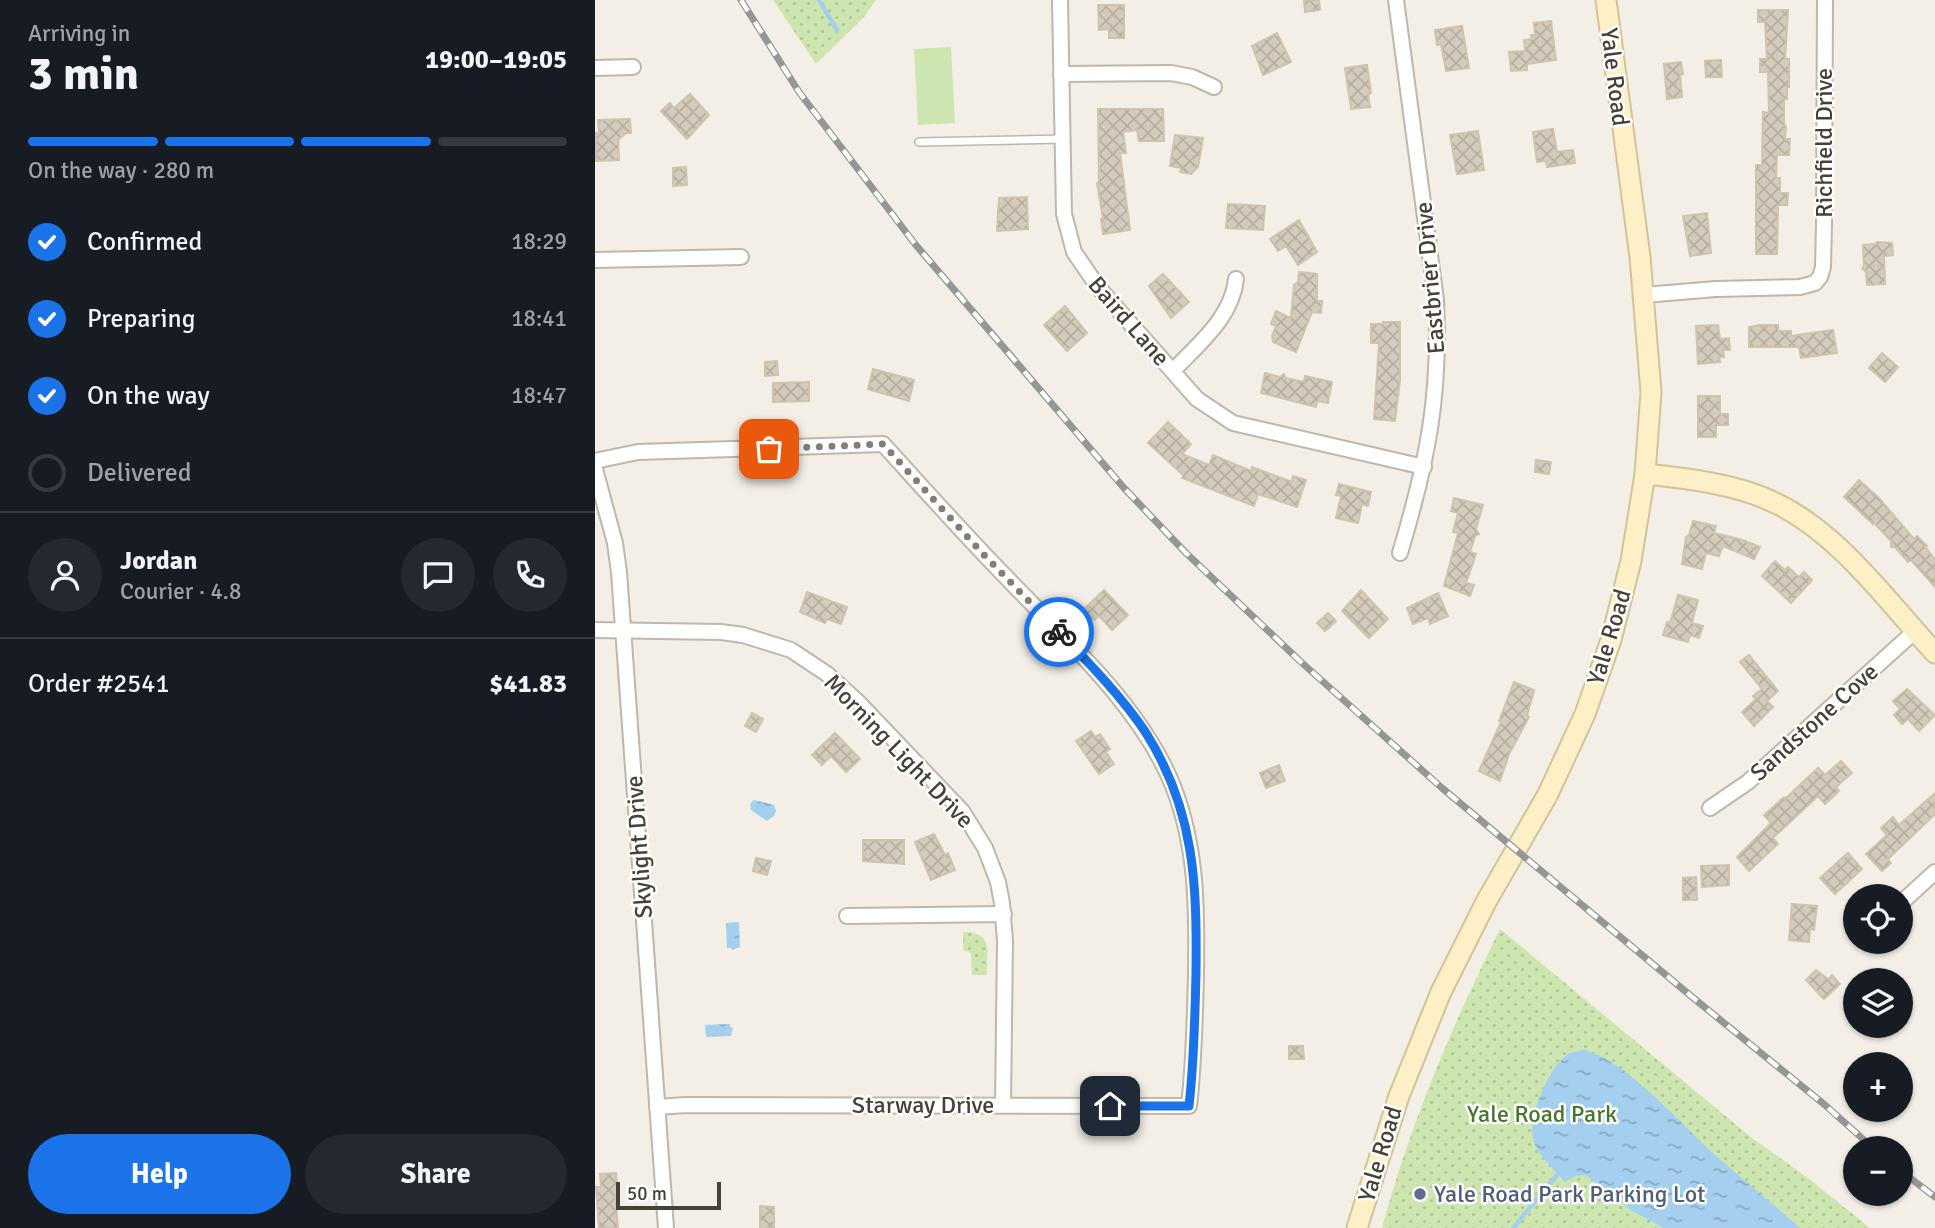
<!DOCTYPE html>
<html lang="en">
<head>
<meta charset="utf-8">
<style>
  :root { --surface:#171b24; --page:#242831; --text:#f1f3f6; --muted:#9ea1a6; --line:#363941; --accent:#1a73e8 }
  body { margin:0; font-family:Signika,sans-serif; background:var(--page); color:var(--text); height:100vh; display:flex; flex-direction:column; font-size:26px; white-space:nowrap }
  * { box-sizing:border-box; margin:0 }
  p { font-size:23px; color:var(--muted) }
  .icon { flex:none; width:38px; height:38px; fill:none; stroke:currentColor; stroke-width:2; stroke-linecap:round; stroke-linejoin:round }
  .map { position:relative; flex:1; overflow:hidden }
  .side { display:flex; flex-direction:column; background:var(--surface); width:595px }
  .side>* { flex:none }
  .controls { position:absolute; left:1248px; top:884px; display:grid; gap:14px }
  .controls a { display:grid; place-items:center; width:70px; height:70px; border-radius:50%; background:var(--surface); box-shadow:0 2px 5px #0004; font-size:35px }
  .scale { position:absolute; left:21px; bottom:18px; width:105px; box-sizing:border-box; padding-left:7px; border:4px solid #464036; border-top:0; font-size:19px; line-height:24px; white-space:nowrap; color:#464036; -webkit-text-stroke:5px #fff; paint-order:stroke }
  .pin { position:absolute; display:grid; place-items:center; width:60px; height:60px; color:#fff; margin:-30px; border-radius:14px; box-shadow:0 4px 10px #0006 }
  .courier { position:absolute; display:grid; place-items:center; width:70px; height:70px; margin:-35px; border:5px solid #1a73e8; border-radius:50%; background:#fff; color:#222; box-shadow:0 2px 9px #0007 }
  .head em { font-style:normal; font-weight:800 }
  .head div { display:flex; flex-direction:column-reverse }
  .head { display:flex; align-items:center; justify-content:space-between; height:119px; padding:0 28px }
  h1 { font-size:46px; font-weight:800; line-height:52px }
  .bar { display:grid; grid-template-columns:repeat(4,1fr); gap:10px 7px; align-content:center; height:84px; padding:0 28px }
  .bar i { height:9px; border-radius:5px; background:var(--line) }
  .bar .selected { background:var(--accent) }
  .bar p { grid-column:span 4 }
  .line { display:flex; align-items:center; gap:18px; padding:0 28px; border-top:2px solid var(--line) }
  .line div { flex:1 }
  .round { display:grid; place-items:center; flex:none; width:74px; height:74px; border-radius:37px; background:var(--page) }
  ol { padding:0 28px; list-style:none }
  li { display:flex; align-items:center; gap:21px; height:77px }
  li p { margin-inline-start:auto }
  li .icon { padding:7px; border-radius:50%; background:var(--accent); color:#fff; stroke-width:4 }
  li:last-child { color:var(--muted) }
  li i { width:38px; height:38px; border:4px solid var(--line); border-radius:50% }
  .primary-button { display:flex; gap:14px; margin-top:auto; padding:14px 28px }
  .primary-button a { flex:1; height:80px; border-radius:42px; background:var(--accent); color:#fff; font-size:28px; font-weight:800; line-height:80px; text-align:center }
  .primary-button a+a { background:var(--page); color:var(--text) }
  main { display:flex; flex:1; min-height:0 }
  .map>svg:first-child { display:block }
</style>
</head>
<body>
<main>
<section class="side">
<div class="head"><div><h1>3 min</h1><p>Arriving in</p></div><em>19:00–19:05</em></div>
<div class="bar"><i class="selected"></i><i class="selected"></i><i class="selected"></i><i></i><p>On the way · 280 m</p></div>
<ol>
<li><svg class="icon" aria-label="check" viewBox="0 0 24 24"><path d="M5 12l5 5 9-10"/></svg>Confirmed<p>18:29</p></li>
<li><svg class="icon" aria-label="check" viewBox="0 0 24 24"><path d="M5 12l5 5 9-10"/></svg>Preparing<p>18:41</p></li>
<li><svg class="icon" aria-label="check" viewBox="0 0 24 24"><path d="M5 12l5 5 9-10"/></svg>On the way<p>18:47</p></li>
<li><i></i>Delivered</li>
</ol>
<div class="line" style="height:126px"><a class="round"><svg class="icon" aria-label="person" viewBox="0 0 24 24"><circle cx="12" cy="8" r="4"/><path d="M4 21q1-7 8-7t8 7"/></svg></a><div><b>Jordan</b><p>Courier · 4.8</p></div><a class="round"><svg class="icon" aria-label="chat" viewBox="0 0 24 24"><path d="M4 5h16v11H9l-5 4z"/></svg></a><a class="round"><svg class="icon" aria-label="phone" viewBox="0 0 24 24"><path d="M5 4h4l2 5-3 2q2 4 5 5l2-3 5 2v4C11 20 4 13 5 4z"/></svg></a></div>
<div class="line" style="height:91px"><div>Order #2541</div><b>$41.83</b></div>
<div class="primary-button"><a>Help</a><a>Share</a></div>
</section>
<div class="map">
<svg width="1340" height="1228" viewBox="0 0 1340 1228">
  <defs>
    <pattern id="grass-dots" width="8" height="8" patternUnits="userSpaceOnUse" patternTransform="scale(1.75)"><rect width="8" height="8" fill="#cde6b0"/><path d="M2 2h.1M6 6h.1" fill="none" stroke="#b1c698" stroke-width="1.8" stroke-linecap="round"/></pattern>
    <pattern id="water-ripples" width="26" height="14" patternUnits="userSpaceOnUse" patternTransform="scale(1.75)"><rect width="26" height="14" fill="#a4cfee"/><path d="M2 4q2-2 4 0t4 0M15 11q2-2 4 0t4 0" fill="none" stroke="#87a9c2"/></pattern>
    <pattern id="building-cross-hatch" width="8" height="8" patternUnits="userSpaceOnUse" patternTransform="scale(1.75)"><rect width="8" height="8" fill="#d4cbbc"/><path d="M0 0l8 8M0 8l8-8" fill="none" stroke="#b7afa2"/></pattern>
  </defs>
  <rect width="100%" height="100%" fill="#f3efe7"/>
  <g fill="url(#grass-dots)">
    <path d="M178,0h103l-12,17 -48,47z"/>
    <path d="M905,929l252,209 56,40 62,50h-488c28,-104 70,-202 118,-299z"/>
    <path d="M368,932c31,0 24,19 24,43h-15l-1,-22 -8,-3z"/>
  </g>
  <path fill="#cde6b0" d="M356,47l4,76 -37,2 -4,-76z"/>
  <g fill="url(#water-ripples)">
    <path d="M159,800l20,5 2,6 -2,5 -7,5 -16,-11 -1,-6z"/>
    <path d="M144,922l1,25 -8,3 -1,-2h-4l-1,-25z"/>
    <path d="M135,1024v3l3,1 -2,8 -25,1 -1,-12z"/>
    <path d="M988,1050c41,8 98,74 131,104 28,25 58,49 86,74h-136l-32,-17 -46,-36 -10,1 -11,6c-10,-12 -29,-28 -32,-44 -5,-22 16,-71 35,-84 3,-2 11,-3 15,-4z"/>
  </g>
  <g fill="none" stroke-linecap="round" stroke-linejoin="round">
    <g stroke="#a4cfee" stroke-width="4.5">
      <path d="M224,0l18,30"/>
      <path d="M918,1228l45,-54"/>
    </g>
  </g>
  <g fill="url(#building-cross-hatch)" stroke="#cfc3b0" stroke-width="2">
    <path d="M709,0h15l1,10 -15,2z"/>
    <path d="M503,5h26v33h-15v-9l-10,1z"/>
    <path d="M1163,10h30l-3,49h4v28h-2v12h-3v25l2,3 -1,12h5l-1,16h-12l-1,23h4v15h8l-1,12h-9l-1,49h-21v-89h6l1,-53 6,1 -1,-41h-8v-13h7l-2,-37h-7z"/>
    <path d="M956,21l5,39 -29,4v6l-16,1 -2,-19 16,-1 -1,-11 8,-1 -1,-4h4l-1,-12z"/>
    <path d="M867,26l7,42 -23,3 -5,-27 -4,1 -2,-15z"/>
    <path d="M682,33l14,29 -28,13 -11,-29z"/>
    <path d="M1126,60l1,17h-16l-1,-16z"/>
    <path d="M1086,62l2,12h-3l2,23 -15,2 -3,-35z"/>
    <path d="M772,65l4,28 -3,1 2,13 -19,2 -6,-41z"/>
    <path d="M95,94l19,21 -22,24 -26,-28 9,-8 4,5z"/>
    <path d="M503,109h65l1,32h-25l-2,-11 -14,2 3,21h-6l10,77 -27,4 -2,-15h2l-6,-36 2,-1z"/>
    <path d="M35,119l1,14h-5l-8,7 1,20 -23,1v-28h3l-1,-13z"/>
    <path d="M958,129l4,23 16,-2 2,13 -28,4 -1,-6 -9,1 -4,-30z"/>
    <path d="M883,131l6,39 -27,4 -7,-39z"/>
    <path d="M580,135l28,3 -5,29 -7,7 -11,-2 1,-4 -11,-2z"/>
    <path d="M91,167l1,18 -14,1v-18z"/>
    <path d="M432,197l1,32 -31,2 2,-33z"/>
    <path d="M633,204l37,2 -2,24 -37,-2z"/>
    <path d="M1112,213l4,40 -21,3 -7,-40z"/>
    <path d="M704,220l18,32 -19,13 -12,-19 -8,5 -8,-12z"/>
    <path d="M1282,242l15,1 1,12 -9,1 1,28 -18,1 -1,-13 -4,-4 2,-2 -1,-21 13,-1z"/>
    <path d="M704,272l18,2v27h5l-1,12 -9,-1 -16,40 -23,-10 -1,-6 4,-10 -5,-2 5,-13 15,7 3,-33 4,-3z"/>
    <path d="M568,274l26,28 -18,16 -22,-32z"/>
    <path d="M470,306l22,27 -20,18 -23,-26z"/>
    <path d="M788,322h17v58l-5,41 -21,-2 5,-76h-8v-19h12z"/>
    <path d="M1123,325l2,14 9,-1 1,12h-7l1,7h-5l1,5 -22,2 -2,-38z"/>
    <path d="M1165,325h18v6h13v5l42,-6 4,23 -36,5 -2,-11h-50v-20z"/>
    <path d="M1287,353l16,14 -13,15 -16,-14z"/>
    <path d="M182,361l1,14 -13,1v-14z"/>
    <path d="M278,369l41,11 -5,21 -41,-12z"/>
    <path d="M670,373l15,4 4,-3 2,4 18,4 1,-6 27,6 -4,21 -11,-2 -1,6 -55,-14z"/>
    <path d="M214,382v19l-36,1v-19z"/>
    <path d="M1103,396h22v18h8v11h-12v12h-18z"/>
    <path d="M573,422l23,22 -9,10 27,11 4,-10 38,16 1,-4 40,15 1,-6 13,4 -9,27 -39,-13 -4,12 -72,-28 1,-3 -35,-32z"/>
    <path d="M941,460l15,2 -2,12 -14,-2z"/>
    <path d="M1264,480l20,18 35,41 3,-3 10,10 -2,1 10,12v28l-24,-27 -3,2 -13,-15h-4v-6l-17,-18 -1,1 -29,-27z"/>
    <path d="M744,484l32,8 -3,14 -6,-2 -4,19 -22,-5 5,-22 -5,-1z"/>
    <path d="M859,498l29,7 -7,24 3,5 -4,2 -5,16 6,2 -10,29 8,2 -4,11 -26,-10 14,-53 -5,-1 5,-19 -7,-2z"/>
    <path d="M1098,521l23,5 -2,7 29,7 17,7 -6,12 -31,-13 -4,10 -13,-3 -4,16 -20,-5 4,-27 3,-2z"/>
    <path d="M1180,561l10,9 3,-3 11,10 5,-5 8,8 -21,23 -29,-27z"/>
    <path d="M509,590l24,25 -16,15 -13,-14 -5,4 -10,-11z"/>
    <path d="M766,590l27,29 -19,19 -27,-27z"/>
    <path d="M212,592l40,15 -6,17 -14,-5 -2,4 -25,-11z"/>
    <path d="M843,593l10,23 -18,8 -2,-6 -15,6 -6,-16z"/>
    <path d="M1083,595l20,5 -6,23 11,3 -4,12 -9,-3 -2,7 -25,-7 4,-13 3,1z"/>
    <path d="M733,613l8,8 -11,10 -8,-8z"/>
    <path d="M1154,655l29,36 -11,10 6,6 -19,19 -12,-14 14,-13 -3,-3 9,-7 -22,-27z"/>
    <path d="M919,682l20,8 -7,26 2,1 -20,37 -9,27 -21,-10 22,-49 -2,-1z"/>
    <path d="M1312,689l28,26 -16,16 -11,-12 -6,5 -8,-9 6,-6 -7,-8z"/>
    <path d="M157,713l11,6 -7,13 -11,-6z"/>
    <path d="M496,731l4,6 5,-3 10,15 -4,3 8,12 -15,10 -23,-33z"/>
    <path d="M240,733l25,26 -14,13 -15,-16 -9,9 -10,-10z"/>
    <path d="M1246,761l11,12 -16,14 3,4 -14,13 -7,-8 -45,42 5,6 -29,27 -12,-14 34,-34 -7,-8 20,-18 1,2 33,-31 7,7z"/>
    <path d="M684,765l6,16 -19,7 -6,-15z"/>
    <path d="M1340,793v21l-47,45 3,4 -9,8 -16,-17 21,-19 -6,-7 12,-11 6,8z"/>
    <path d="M339,834l11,21 3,-2 7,17 -24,10 -16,-38z"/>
    <path d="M268,840h41v24l-41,-3z"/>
    <path d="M1253,853l14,16 -27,25 -15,-16z"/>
    <path d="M161,858l15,3 -4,14 -14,-4z"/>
    <path d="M1134,865v20l-27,2 -1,-21z"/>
    <path d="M1101,877l1,23h-14v-22z"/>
    <path d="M1197,904l25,2 -3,24 -4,-1 -1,13 -20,-2z"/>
    <path d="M1221,970l12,9 4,-4 8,9 -16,15 -18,-19z"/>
    <path d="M694,1046h14l1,13h-15z"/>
    <path d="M21,1173l2,22h-3l3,33h-19l-3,-41h5l-1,-13z"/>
    <path d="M165,1206l14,1v21h-14z"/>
  </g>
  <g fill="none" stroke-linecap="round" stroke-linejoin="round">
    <defs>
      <path id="lane" d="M324,142l143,-3"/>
      <g id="street">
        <path d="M465,0l4,214 10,38 24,35 99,112 36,24 191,44"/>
        <path d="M801,0l40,300c5,95 -9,163 -36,253"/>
        <path d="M0,68l38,-1"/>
        <path d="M466,74l110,-1 21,4 22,10"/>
        <path d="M0,260l146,-3"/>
        <path d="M1049,295l72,-6 84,-2 15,-4 5,-6 3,-10 1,-43 1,-224"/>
        <path d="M578,371c25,-27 59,-53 63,-92"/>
        <path d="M0,461l43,-9 245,-8c40,44 80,89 122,132 59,62 136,130 168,210 24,61 24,123 23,188 -1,45 -2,88 -7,132l-503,-1 -29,2"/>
        <path d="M0,469l20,74 4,29 47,656"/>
        <path d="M0,630l126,2 22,3 48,15 36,24 32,29 103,108 23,37 13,34 4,21 3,38 -2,164"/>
        <path d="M1115,808l38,-26 166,-150"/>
        <path d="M1306,903l34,-31"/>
        <path d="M252,916l157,-2"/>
      </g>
      <g id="secondary">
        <path d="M1050,474c40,4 90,10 126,27 66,29 116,100 164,152"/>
        <path d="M762,1228l42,-132 42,-104 45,-90 62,-108 37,-80 26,-74 20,-79 14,-87 6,-82 -11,-135 -34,-257"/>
      </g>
    </defs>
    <use href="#lane" stroke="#beb7aa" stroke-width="10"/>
    <use href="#street" stroke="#beb7aa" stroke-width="18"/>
    <use href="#secondary" stroke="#d2c398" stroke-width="23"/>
    <use href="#lane" stroke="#fff" stroke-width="7"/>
    <use href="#street" stroke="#fff" stroke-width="14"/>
    <use href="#secondary" stroke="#fdf0c7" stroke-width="19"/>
    <defs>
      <g id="rail">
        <path d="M146,0l58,92 116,152 209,244 62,65 115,109 141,126 255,213 128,104 48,43"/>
        <path d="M1306,1171l34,26"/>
      </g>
    </defs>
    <use href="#rail" stroke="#969696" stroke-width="7"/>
    <use href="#rail" stroke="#fff" stroke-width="4.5" stroke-dasharray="13" stroke-linecap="butt"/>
  </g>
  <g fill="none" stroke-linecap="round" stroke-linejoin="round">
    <path stroke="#837d74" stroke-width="7" stroke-dasharray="0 12.6" d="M174,449l114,-5 102,112 74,76"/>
    <path stroke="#1a73e8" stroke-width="9" d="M464,632c29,30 64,66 87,101 49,78 51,151 50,241 -1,44 -2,88 -7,132h-79"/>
  </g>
  <circle fill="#5c6f8a" stroke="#fff" stroke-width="2.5" cx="825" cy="1194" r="7"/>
  <g text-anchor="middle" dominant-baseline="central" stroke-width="5" stroke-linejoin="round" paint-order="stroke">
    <g font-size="24" fill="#464036" stroke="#fff">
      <text transform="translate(1020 77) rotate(83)">Yale Road</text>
      <text transform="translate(1229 143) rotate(-90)">Richfield Drive</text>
      <text transform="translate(835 278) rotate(-95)">Eastbrier Drive</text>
      <text transform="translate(534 321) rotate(49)">Baird Lane</text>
      <text transform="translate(1014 637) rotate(-73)">Yale Road</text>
      <text transform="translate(1219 722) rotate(-42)">Sandstone Cove</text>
      <text transform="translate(304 751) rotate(46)">Morning Light Drive</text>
      <text transform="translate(44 847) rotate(-94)">Skylight Drive</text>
      <text x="328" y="1105">Starway Drive</text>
      <text transform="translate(785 1154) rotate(-73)">Yale Road</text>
    </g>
    <g font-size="24" fill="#46762b" stroke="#fff">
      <text x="947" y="1114">Yale Road Park</text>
    </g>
    <g font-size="24" fill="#4e5e75" stroke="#fff" text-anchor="start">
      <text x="839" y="1194">Yale Road Park Parking Lot</text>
    </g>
  </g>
</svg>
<div class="controls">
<a><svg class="icon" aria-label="locate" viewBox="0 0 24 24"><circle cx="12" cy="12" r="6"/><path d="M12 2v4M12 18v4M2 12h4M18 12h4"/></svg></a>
<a><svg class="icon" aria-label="layers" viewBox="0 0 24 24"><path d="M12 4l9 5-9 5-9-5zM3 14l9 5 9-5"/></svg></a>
<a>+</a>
<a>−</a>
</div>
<div class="scale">50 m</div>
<div class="pin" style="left:174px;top:449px;background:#ea580c"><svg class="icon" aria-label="bag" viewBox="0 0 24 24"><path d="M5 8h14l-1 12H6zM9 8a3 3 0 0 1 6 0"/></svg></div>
<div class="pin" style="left:515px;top:1106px;background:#1f2937"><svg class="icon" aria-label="home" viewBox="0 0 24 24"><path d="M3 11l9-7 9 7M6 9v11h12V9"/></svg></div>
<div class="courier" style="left:464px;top:632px"><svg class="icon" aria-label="bike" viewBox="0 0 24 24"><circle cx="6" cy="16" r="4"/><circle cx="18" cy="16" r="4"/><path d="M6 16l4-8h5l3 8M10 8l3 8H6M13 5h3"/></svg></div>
</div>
</main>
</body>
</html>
